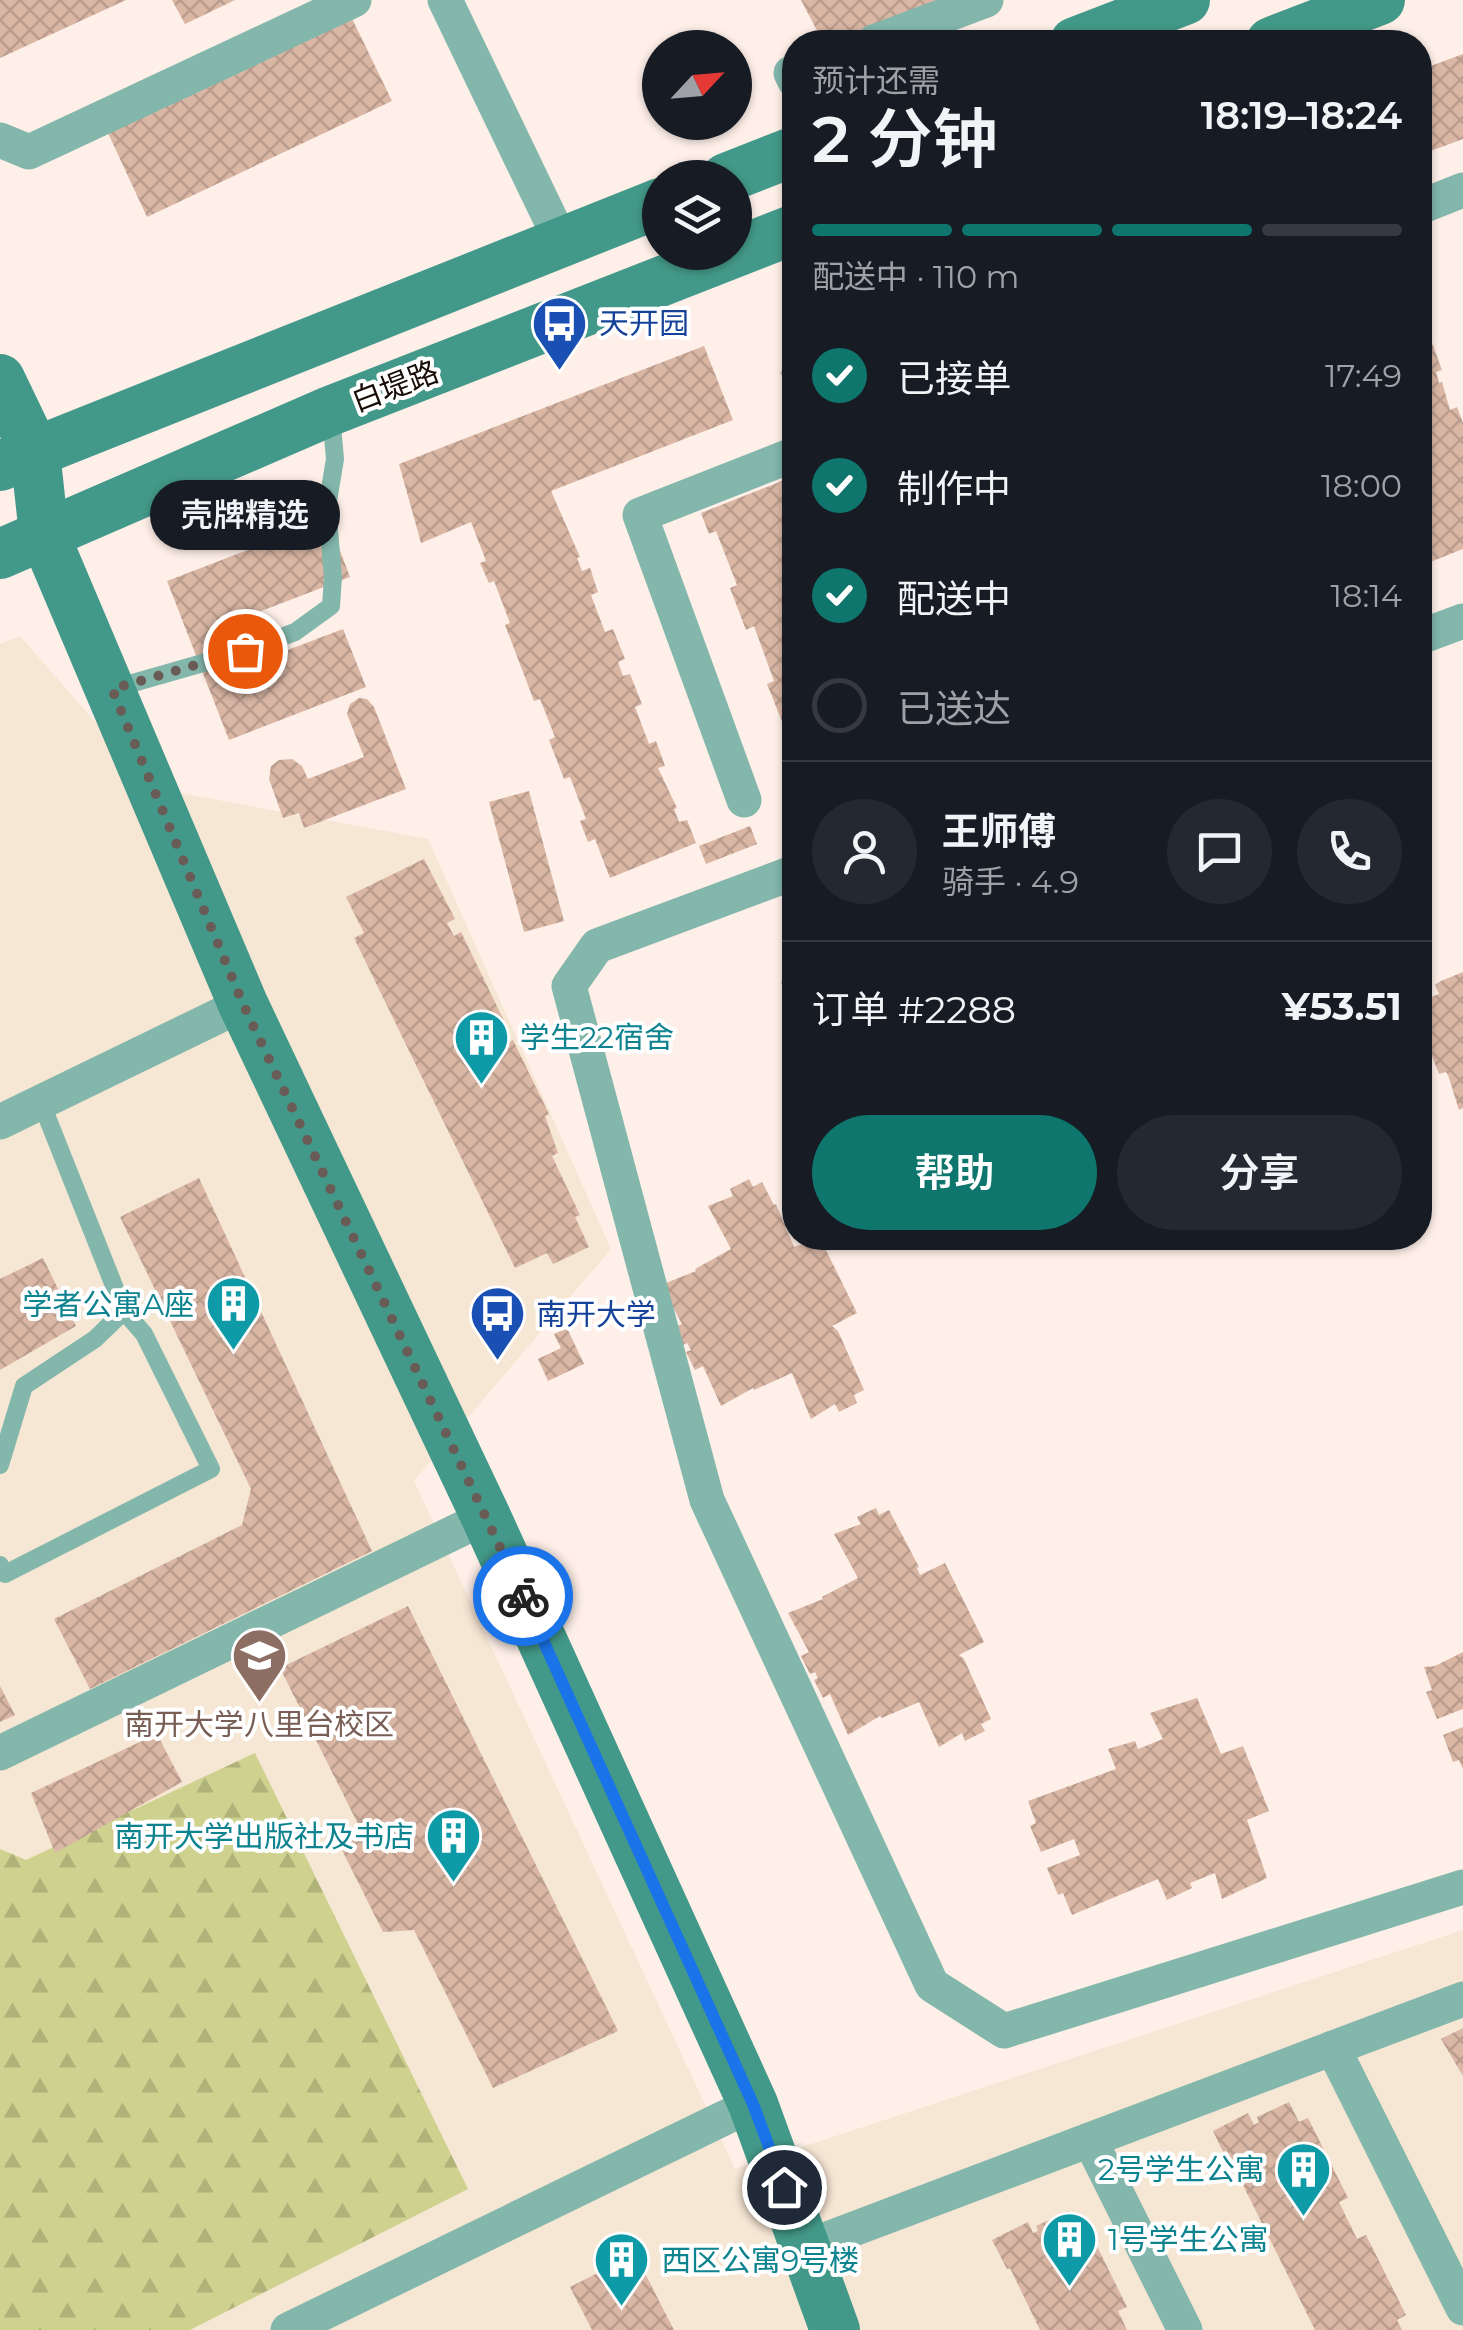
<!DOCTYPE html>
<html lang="zh">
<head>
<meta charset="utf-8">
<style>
  :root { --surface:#171b24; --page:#242831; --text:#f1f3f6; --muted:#9ea1a6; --line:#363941; --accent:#0f766e }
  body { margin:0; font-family:Montserrat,"Noto Sans SC",sans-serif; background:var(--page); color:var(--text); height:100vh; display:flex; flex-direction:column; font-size:38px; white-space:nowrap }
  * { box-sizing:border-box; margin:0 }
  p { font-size:32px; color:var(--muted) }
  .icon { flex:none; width:55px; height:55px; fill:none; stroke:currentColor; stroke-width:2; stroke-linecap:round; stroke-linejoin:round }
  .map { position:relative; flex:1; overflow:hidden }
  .details { position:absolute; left:782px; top:30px; width:650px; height:1220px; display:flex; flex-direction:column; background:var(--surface); border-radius:40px; box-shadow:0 2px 8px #0004 }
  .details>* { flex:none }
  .needle { width:65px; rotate:64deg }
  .buttons { position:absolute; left:642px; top:30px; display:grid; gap:20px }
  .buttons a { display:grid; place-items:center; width:110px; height:110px; border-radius:50%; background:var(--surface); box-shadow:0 2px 8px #0004; font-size:50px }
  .pin { position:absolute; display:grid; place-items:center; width:85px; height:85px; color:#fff; margin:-42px; border:5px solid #fff; border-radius:50%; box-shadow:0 2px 10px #0007 }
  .courier { position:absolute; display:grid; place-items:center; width:100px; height:100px; margin:-50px; border:8px solid #1a73e8; border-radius:50%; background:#fff; color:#222; box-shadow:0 2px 12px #0007 }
  .bubble { position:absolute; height:70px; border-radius:35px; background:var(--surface); box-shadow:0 2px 8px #0004; font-size:32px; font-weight:600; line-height:70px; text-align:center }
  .headline em { font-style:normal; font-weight:600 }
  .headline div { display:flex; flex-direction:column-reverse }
  .headline { display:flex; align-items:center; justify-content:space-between; height:170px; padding:0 30px }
  h1 { font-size:65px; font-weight:600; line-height:75px }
  .bar { display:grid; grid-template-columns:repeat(4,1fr); gap:15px 10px; align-content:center; height:120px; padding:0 30px }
  .bar i { height:12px; border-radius:8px; background:var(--line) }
  .bar .selected { background:var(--accent) }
  .bar p { grid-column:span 4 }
  .line { display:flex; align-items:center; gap:25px; padding:0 30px; border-top:2px solid var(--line) }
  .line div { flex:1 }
  .round { display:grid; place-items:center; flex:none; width:105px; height:105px; border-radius:52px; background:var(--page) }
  ol { padding:0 30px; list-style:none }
  li { display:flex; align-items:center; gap:30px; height:110px }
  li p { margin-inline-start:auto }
  li .icon { padding:10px; border-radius:50%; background:var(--accent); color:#fff; stroke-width:4 }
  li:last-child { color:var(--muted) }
  li i { width:55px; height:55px; border:5px solid var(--line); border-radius:50% }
  .primary-button { display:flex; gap:20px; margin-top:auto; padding:20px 30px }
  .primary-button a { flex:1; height:115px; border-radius:60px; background:var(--accent); color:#fff; font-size:40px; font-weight:600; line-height:115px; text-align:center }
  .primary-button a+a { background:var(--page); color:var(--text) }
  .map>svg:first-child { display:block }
</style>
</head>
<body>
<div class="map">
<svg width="1463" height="2330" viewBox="0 0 1463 2330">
  <defs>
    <pattern id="forest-firs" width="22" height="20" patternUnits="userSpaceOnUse" patternTransform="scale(2.5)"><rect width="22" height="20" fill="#ced28e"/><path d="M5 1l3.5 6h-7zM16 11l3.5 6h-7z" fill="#b0b379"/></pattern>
    <pattern id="building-cross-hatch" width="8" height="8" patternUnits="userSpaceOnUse" patternTransform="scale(2.5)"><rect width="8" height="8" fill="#dab7a5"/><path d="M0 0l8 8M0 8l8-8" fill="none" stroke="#ba9c8d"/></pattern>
  </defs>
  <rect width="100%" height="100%" fill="#feefe8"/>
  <path fill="#f6e6d4" d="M20,636l133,152 275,51 183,410 -197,232 321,688 728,-239v400h-1463v-1686z"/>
  <path fill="url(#forest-firs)" d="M255,1753l213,436 -278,141h-190v-481l26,11z"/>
  <g fill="url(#building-cross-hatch)">
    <path d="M0,0h126l-126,58z"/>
    <path d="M172,0h63l-50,24z"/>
    <path d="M801,0h147l-105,42h-20z"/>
    <path d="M345,4l47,97 -245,116 -46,-99z"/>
    <path d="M1463,54v85l-43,16v-85z"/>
    <path d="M1425,324l17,46 -6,2 3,11 3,-1 8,28 7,-3 6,16v126l-43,17v-241z"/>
    <path d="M795,339v42l-15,-7z"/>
    <path d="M704,346l29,74 -182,71 29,66 -3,1 5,13 8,-3 8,24 -7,3 14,37 8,-3 12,30 -7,3 5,14 7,-2 12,30 -7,3 14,37 7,-3 9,25 -7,2 19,40 -3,1 5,13 8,-2 9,23 -86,35 -15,-39 -7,3 -8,-21 6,-2 -16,-42 -6,2 -15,-39 6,-3 -15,-38 -6,2 -29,-76 5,-2 -16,-42 -5,2 -9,-20 6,-2 -15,-39 -50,21 -22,-79z"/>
    <path d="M787,479l8,22v231l-4,-10 -8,2 -16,-40 7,-3 -20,-55 -8,4 -16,-42 7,-3 -21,-54 -7,3 -8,-21z"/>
    <path d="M328,519l22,58 -107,41 16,43 84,-32 23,58 -137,53 -62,-159z"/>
    <path d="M359,698l8,1 7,8 32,82 -102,39 -5,-15 -16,5 -14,-39 2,-13 8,-6 13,-1 10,7 6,13 56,-22 -17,-43 3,-10z"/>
    <path d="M529,791l35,130 -40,11 -35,-130z"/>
    <path d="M750,826l7,18 -51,20 -7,-18z"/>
    <path d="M424,859l31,60 -8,4 7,13 7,-4 46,95 -7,4 6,13 7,-4 36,74 -4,2 13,37 -6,3 28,59 -5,2 14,30 -36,17 -6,-11 -32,15 -161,-330 10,-5 -18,-36z"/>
    <path d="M1463,972v136l-4,2 -11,-35 -2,-3 -7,2 -17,-43 8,-3 -10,-27 19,-7 -4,-9 6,-4z"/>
    <path d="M791,978l4,1v38l-14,-35z"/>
    <path d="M199,1178l173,373 -282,138 -36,-70 188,-94 9,-36 -131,-272z"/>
    <path d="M749,1179l4,8 9,-5 12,23 2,-1 18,43 26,-9 37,75 -25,13 6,5 26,59 -10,5 3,8 -18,9 -4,-8 -24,15 -19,-46 -38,17 -1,-2 -32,18 -18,-40 -8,4 -9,-18 5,-2 -4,-7 -4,2 -8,-18 7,-3 -21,-39 35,-14 -1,-2 36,-20 -23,-43 25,-10 -3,-7z"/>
    <path d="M43,1258l33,68 -76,44v-91z"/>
    <path d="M567,1328l17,36 -36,17 -10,-22 23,-11 -7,-14z"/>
    <path d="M876,1508l3,7 10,-5 30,57 -2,1 3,7 25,-12 39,79 -25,13 5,4 27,60 -10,5 4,7 -20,10 -3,-8 -23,14 -20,-45 -37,16 -2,-2 -32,19 -18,-41 -7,4 -9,-18 4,-2 -3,-6 -5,2 -9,-18 8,-4 -21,-39 35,-14 -1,-2 36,-19 -24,-44 27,-10 -4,-7z"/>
    <path d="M408,1606l210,425 -125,57 -79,-158 -31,2 -46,-92 22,-14 -79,-158z"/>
    <path d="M1463,1652v57l-26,10 -11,-27 6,-2 -8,-23 11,-1z"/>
    <path d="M0,1686l15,29 -15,7z"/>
    <path d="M1197,1698l24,56 22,-8 26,65 -22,9 20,58 -45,21 -7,-26 -25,10 2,5 -25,12 -9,-21 -86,36 -9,-22 -5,2 -11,-27 33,-13 -6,-16 -33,13 -11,-26 6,-3 -8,-22 88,-32 -8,-20 27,-8 3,8 25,-10 -13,-26z"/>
    <path d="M1463,1727v42l-4,-9 -6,2 -10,-27z"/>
    <path d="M157,1734l25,48 -127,71 -24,-60z"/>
    <path d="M1463,2028v48l-22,-37z"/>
    <path d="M1289,2102l10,20 9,-4 40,80 -9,4 18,37 9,-4 40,80 -9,5 5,10h-87l-85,-171 -3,1 -14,-29 35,-18 6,12 5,-3 -2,-5z"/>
    <path d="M1068,2211l10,20 9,-5 40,81 -9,4 9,19h-87l-30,-62 -3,1 -15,-29 36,-18 5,11 5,-2 -2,-5z"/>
    <path d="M635,2254l39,76h-82l-22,-43z"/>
  </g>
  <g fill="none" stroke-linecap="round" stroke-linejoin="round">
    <g stroke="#83b7ab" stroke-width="18">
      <path d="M112,689l133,-38 50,-19 36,-26 2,-29 -6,-70 8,-48 -4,-45"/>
      <path d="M0,1465l24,-79 71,-47 29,-28"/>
      <path d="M0,1565l5,9 206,-105 -67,-135 -20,-23 -83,-209"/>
    </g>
    <g stroke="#83b7ab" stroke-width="35">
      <path d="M445,0l116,241"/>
      <path d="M874,42l112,-42"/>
      <path d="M795,72l-4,1 4,8"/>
      <path d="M0,140l29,12 325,-152"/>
      <path d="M1420,207l43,-17"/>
      <path d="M1420,637l43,-16"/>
      <path d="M744,800l-104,-285 155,-61"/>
      <path d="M795,872l-198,74 -28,40 138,514 225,485 72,46 459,-144"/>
      <path d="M0,1122l243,-118"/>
      <path d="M0,1753l486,-236"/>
      <path d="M1333,2048l130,260"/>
      <path d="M1090,2140l95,190"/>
      <path d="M806,2247l657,-248"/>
      <path d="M288,2330l465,-226"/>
    </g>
    <g stroke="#439989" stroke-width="50">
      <path d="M1075,42l110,-42"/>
      <path d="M1271,42l109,-42"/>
      <path d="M726,178l69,-27"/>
      <path d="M0,379l35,73 9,82 199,470 243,513 267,587 82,226"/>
      <path d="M0,466l660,-263"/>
      <path d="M0,554l330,-143 465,-182"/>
    </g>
  </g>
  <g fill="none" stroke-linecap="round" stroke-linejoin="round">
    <path stroke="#695c56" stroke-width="10" stroke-dasharray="0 18" d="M245,651l-133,38 131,315 280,592"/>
    <path stroke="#1a73e8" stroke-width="12" d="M523,1596l230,508 31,83"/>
  </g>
  <defs>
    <symbol id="bus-pin" viewBox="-11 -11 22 30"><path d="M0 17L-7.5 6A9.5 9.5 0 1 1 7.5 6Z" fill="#1a4fb4" stroke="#fff"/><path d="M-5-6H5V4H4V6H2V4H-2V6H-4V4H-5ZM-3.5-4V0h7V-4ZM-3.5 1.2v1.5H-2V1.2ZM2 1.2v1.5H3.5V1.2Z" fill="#fff"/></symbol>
    <symbol id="building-pin" viewBox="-11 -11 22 30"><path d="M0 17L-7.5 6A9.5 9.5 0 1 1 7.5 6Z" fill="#0f9aa8" stroke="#fff"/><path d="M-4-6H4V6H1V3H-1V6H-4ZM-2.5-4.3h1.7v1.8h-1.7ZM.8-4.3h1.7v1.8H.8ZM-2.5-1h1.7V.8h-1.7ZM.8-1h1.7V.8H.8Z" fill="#fff"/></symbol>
    <symbol id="university-pin" viewBox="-11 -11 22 30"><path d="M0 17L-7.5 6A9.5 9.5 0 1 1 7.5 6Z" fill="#8d6e63" stroke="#fff"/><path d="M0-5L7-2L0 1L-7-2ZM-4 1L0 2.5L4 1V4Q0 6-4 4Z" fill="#fff"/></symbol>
  </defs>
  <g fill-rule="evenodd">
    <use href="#bus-pin" x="528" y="292" width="63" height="86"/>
    <use href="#building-pin" x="450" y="1006" width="63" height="86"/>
    <use href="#building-pin" x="202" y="1272" width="63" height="86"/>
    <use href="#bus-pin" x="466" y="1282" width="63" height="86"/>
    <use href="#university-pin" x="228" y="1624" width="63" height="86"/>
    <use href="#building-pin" x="422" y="1804" width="63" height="86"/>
    <use href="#building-pin" x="1272" y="2138" width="63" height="86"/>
    <use href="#building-pin" x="1038" y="2208" width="63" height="86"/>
    <use href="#building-pin" x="590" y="2228" width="63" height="86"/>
  </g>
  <g text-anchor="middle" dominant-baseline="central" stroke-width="8" stroke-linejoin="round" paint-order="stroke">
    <g font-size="30" fill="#164399" stroke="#fff" text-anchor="start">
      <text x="599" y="323">天开园</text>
      <text x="536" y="1314">南开大学</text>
    </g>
    <g font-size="30" fill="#190d07" stroke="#fff">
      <text transform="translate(395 386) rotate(-21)">白堤路</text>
    </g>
    <g font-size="30" fill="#0d838f" stroke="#fff" text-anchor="start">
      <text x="520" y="1037">学生22宿舍</text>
      <text x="194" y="1304" text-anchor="end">学者公寓A座</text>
      <text x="414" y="1836" text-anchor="end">南开大学出版社及书店</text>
      <text x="1265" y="2169" text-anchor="end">2号学生公寓</text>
      <text x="1108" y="2239">1号学生公寓</text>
      <text x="661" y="2260">西区公寓9号楼</text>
    </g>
    <g font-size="30" fill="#785e54" stroke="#fff">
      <text x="259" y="1724">南开大学八里台校区</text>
    </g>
  </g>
</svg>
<div class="buttons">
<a><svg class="needle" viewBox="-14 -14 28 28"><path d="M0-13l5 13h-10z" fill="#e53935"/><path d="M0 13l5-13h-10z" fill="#9ea1a6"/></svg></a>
<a><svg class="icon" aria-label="layers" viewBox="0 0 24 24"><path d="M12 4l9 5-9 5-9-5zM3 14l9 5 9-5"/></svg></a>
</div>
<div class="pin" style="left:245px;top:651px;background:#ea580c"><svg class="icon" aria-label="bag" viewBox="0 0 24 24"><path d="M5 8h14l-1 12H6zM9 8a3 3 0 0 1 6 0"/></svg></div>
<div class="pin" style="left:784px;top:2187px;background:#1f2937"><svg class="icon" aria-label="home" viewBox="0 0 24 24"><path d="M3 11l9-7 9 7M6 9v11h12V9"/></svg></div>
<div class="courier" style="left:523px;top:1596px"><svg class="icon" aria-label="bike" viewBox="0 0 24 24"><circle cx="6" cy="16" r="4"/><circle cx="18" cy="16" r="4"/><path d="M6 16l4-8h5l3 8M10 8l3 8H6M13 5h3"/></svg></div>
<div class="bubble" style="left:150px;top:480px;width:190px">壳牌精选</div>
<section class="details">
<div class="headline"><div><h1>2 分钟</h1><p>预计还需</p></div><em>18:19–18:24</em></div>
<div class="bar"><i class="selected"></i><i class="selected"></i><i class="selected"></i><i></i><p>配送中 · 110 m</p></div>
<ol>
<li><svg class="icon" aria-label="check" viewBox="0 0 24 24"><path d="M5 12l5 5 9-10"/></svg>已接单<p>17:49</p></li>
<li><svg class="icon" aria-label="check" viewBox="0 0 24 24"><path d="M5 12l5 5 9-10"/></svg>制作中<p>18:00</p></li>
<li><svg class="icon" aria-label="check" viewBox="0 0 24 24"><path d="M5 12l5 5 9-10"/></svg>配送中<p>18:14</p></li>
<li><i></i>已送达</li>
</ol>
<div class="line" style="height:180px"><a class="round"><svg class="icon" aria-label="person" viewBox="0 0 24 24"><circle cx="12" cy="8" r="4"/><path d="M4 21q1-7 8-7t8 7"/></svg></a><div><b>王师傅</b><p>骑手 · 4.9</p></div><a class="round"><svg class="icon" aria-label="chat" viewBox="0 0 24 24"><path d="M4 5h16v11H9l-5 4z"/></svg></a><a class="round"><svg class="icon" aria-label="phone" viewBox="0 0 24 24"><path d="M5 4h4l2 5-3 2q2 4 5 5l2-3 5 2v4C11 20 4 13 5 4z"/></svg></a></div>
<div class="line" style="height:130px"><div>订单 #2288</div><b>¥53.51</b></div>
<div class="primary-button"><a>帮助</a><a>分享</a></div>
</section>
</div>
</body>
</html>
